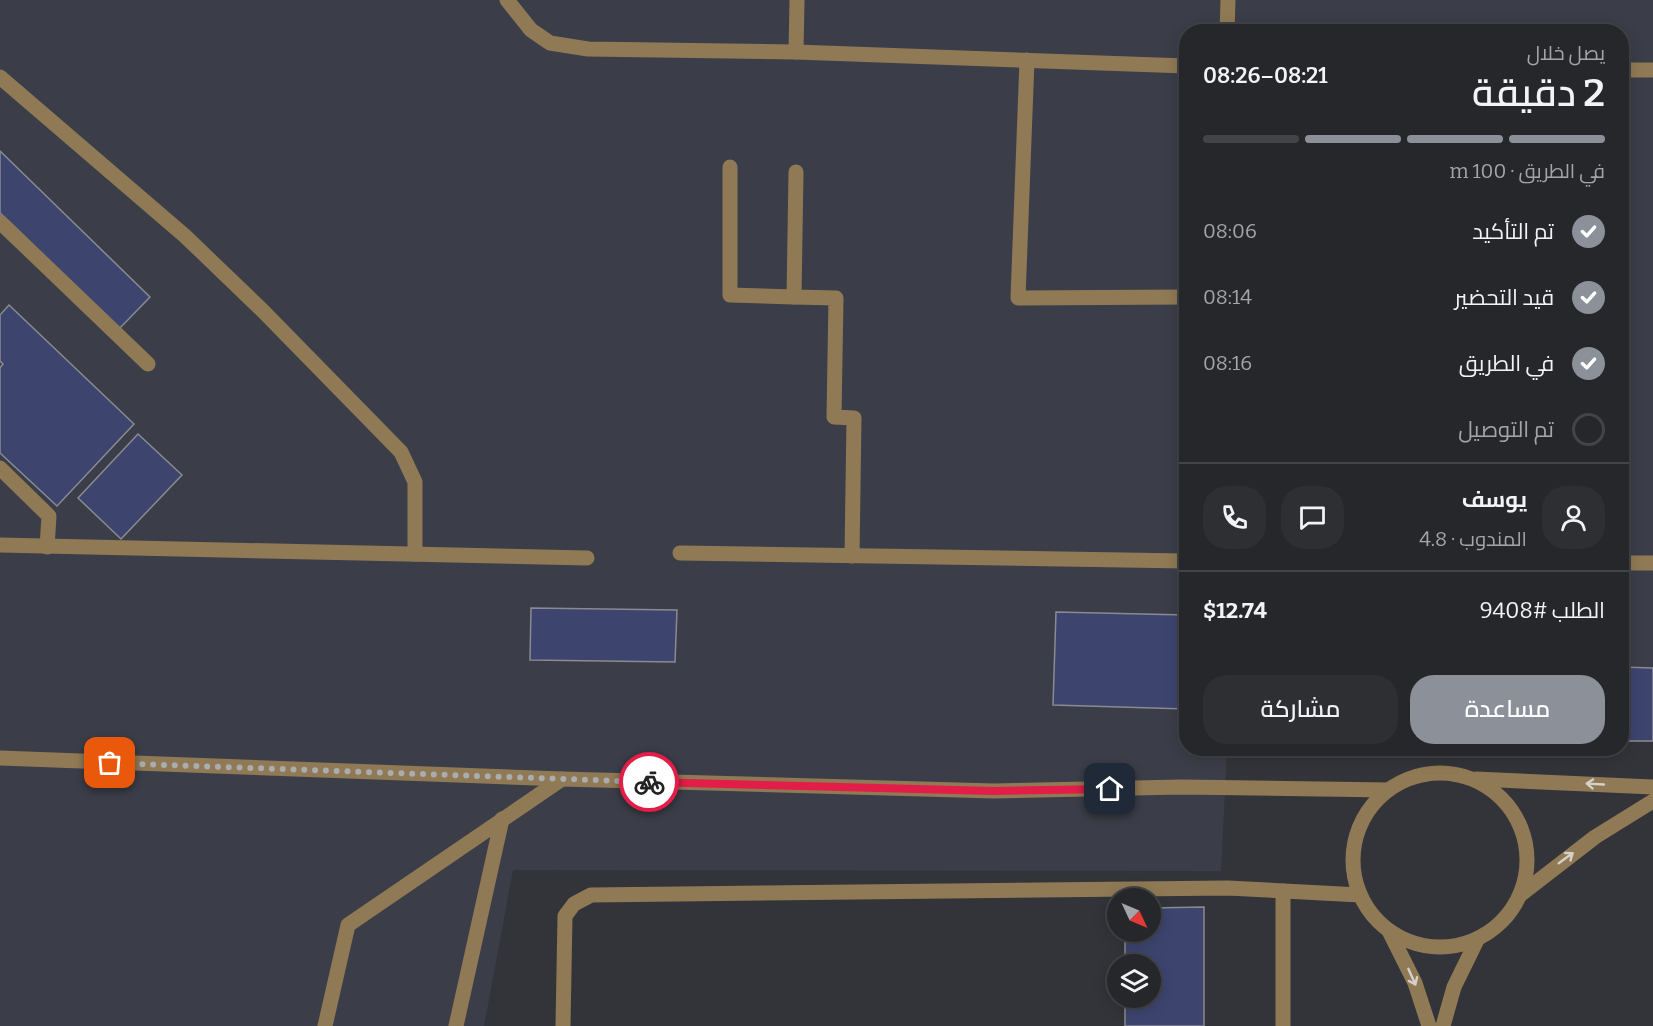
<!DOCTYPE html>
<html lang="ar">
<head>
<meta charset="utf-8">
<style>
  :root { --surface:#26272b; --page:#2e2f33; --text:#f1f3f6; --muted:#a4a5a9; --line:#424447; --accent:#8c9099 }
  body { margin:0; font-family:Bitter,Cairo,serif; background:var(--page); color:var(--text); direction:rtl; height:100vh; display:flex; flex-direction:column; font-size:22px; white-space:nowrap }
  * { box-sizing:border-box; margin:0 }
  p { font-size:20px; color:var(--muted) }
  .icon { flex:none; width:33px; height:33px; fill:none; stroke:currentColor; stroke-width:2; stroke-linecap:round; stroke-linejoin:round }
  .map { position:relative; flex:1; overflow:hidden; direction:ltr }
  .side { position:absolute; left:1179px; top:24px; width:450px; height:732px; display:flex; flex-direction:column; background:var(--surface); border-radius:24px; box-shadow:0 3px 15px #0003,0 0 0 2px var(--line); direction:rtl }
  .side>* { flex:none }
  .needle { width:39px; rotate:134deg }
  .fabs { position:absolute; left:1107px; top:888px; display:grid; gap:12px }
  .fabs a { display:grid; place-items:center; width:54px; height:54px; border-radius:50%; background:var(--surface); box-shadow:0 3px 15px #0003,0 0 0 2px var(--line); font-size:30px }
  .pin { position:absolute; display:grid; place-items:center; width:51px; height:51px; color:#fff; margin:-26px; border-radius:12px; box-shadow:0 3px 9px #0006 }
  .courier { position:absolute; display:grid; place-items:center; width:60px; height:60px; margin:-30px; border:4px solid #e11d48; border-radius:50%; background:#fff; color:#222; box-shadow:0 2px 8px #0007 }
  .head em { font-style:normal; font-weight:600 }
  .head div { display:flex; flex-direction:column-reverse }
  .head { display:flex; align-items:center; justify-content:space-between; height:102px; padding:0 24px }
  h1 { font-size:39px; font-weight:600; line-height:45px }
  .bar { display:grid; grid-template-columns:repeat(4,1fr); gap:9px 6px; align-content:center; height:72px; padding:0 24px }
  .bar i { height:8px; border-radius:4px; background:var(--line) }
  .bar .active { background:var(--accent) }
  .bar p { grid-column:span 4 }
  .line { display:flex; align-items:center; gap:15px; padding:0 24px; border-top:2px solid var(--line) }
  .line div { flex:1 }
  .round { display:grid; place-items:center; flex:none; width:63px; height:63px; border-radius:24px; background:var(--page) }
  ol { padding:0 24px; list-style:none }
  li { display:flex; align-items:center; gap:18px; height:66px }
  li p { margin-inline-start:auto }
  li .icon { padding:6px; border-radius:50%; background:var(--accent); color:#fff; stroke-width:4 }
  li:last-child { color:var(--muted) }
  li i { width:33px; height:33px; border:3px solid var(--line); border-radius:50% }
  .primary-button { display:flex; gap:12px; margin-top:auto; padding:12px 24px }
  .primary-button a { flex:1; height:69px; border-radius:24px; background:var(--accent); color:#fff; font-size:24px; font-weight:600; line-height:69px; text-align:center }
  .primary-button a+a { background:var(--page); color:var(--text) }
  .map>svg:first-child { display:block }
</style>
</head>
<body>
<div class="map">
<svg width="1653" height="1026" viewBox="0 0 1653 1026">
  <rect width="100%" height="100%" fill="#333439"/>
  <path fill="#3b3e48" d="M0,0h1653v742h-31v-710h-436v716l41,1 -6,122 -708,-1 -29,156h-484z"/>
  <g fill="#3d456f" stroke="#8a8b91" stroke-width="1.5">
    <path d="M0,151l150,146 -31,32 -119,-116z"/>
    <path d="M9,305l125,119 -77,82 -57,-53v-85l3,-4 -3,-3v-46z"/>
    <path d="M138,434l44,41 -61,64 -43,-41z"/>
    <path d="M531,608l146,2 -2,52 -145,-2z"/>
    <path d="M1056,612l130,3v94l-133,-4z"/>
    <path d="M1622,667l31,1v73h-31z"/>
    <path d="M1204,907v119h-79v-28h25v-34h-25v-32h25v-24z"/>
  </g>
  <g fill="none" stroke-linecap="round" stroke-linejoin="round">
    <g stroke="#907a55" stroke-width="15">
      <path d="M507,0l24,30 19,13 38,6 208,3 1,-52"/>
      <path d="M1227,32l1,-32"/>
      <path d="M796,52l390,14"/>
      <path d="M1027,60l-9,238 168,-1"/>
      <path d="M1622,70h31"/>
      <path d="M0,77l185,159 77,74 139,142 14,30v72"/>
      <path d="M730,167v128l64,2"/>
      <path d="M796,172l-2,125 42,1 -2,119 20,1 -2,138"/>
      <path d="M0,222l148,142"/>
      <path d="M0,468l49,48 -2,31"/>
      <path d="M0,545l587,13"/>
      <path d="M680,553l506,8"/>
      <path d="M1622,563h31"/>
      <path d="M0,758l562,21 432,12 187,-4 207,3"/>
      <circle cx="1440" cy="860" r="87"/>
      <path d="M1476,779l177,8"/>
      <path d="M1283,891v135"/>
      <path d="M1520,895l75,-58 58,-36"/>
      <path d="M1390,933l25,50 14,43"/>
      <path d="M325,1026l23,-101 214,-146"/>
      <path d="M456,1026l46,-207"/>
      <path d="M563,1026l2,-110 9,-12 17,-9 637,-7 132,7"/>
      <path d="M1443,1026l11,-39 24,-49"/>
    </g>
  </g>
  <defs><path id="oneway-shaft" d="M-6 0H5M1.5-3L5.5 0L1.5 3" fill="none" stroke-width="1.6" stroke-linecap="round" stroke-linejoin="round" transform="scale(1.5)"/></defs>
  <g stroke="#d5d0c9">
    <use href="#oneway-shaft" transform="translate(1595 784) rotate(-177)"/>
    <use href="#oneway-shaft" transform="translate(1566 858) rotate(-36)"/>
    <use href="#oneway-shaft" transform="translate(1412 977) rotate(66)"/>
  </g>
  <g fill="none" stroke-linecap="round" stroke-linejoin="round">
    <path stroke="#abacb0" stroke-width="6" stroke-dasharray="0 10.8" d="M110,763l539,19"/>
    <path stroke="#e11d48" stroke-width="8" d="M649,782l345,9 116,-2"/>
  </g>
</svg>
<div class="fabs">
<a><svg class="needle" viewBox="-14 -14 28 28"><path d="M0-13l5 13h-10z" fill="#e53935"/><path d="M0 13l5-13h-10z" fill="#a4a5a9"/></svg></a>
<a><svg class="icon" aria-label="layers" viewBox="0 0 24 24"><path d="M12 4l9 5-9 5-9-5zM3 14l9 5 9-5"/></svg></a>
</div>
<div class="pin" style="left:110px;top:763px;background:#ea580c"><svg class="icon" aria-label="bag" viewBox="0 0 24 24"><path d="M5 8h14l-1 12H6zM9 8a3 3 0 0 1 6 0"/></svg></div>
<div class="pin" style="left:1110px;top:789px;background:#1f2937"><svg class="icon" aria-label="home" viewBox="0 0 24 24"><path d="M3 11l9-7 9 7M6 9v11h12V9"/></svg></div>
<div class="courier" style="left:649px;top:782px"><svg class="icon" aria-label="bike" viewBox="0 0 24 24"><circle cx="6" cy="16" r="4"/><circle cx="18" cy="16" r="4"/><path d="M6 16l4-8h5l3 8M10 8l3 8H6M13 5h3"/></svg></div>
<section class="side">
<div class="head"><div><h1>2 دقيقة</h1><p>يصل خلال</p></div><em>08:21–08:26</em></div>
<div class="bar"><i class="active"></i><i class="active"></i><i class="active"></i><i></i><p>في الطريق · 100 m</p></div>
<ol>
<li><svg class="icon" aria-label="check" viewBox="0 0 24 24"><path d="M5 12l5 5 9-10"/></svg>تم التأكيد<p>08:06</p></li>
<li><svg class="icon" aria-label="check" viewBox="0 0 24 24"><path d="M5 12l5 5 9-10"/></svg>قيد التحضير<p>08:14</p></li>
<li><svg class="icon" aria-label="check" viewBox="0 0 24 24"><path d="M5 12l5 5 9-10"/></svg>في الطريق<p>08:16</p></li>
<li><i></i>تم التوصيل</li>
</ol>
<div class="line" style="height:108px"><a class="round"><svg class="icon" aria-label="person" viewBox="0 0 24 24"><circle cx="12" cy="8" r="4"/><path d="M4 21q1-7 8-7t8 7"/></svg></a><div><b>يوسف</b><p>المندوب · 4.8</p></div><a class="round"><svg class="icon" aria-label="chat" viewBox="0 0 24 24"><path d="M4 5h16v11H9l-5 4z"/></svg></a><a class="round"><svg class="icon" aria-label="phone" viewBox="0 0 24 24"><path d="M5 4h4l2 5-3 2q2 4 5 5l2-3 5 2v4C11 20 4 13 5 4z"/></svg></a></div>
<div class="line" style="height:78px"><div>الطلب #9408</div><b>$12.74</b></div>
<div class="primary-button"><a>مساعدة</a><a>مشاركة</a></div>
</section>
</div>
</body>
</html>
